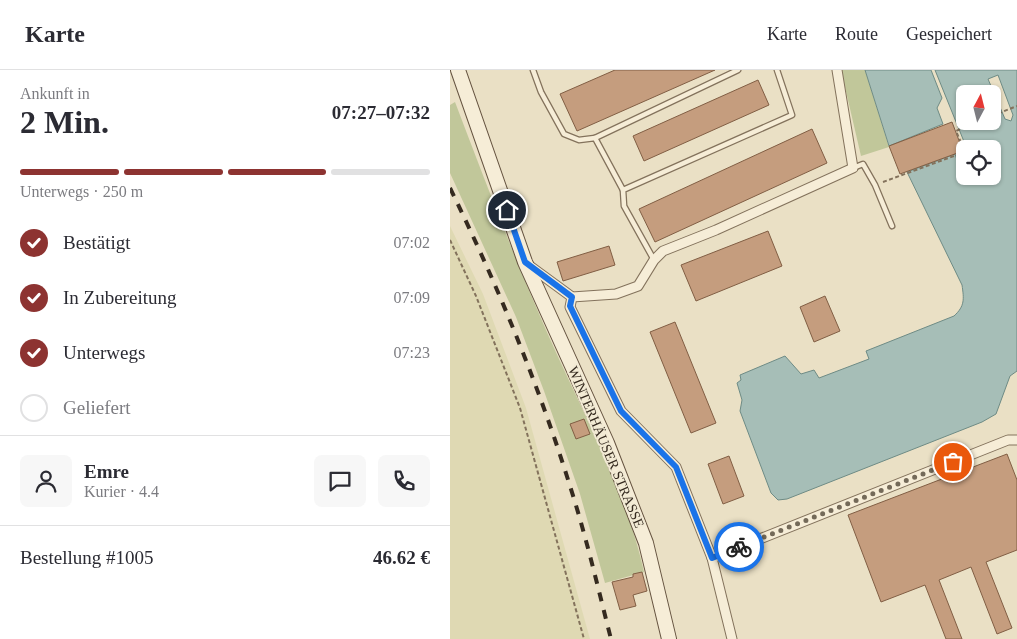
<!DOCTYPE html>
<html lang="de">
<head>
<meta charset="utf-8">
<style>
  :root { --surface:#fff; --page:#f7f7f7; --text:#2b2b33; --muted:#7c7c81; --line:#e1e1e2; --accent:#8d3331 }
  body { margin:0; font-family:"Times New Roman",serif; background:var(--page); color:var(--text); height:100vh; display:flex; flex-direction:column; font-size:19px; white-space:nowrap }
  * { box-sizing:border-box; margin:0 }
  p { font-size:16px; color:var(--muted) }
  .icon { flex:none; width:28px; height:28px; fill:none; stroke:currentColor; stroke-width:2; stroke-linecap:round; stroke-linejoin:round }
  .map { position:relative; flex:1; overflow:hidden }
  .details { display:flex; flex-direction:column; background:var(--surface); width:450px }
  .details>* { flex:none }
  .needle { width:32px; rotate:7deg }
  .tools { position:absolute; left:506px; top:15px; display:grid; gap:10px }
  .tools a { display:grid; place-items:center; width:45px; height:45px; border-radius:8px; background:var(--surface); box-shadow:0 1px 4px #0004; font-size:25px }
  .pin { position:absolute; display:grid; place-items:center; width:42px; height:42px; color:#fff; margin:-21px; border:2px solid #fff; border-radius:50%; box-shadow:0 1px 5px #0007 }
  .courier { position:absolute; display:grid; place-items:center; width:50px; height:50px; margin:-25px; border:4px solid #1a73e8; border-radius:50%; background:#fff; color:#222; box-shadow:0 1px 6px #0007 }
  .overview em { font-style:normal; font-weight:800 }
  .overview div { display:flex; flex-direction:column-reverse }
  .overview { display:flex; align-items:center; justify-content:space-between; height:85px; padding:0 20px }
  h1 { font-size:32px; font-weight:800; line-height:38px }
  .bar { display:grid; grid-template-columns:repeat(4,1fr); gap:8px 5px; align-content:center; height:60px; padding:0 20px }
  .bar i { height:6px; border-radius:4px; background:var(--line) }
  .bar .current { background:var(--accent) }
  .bar p { grid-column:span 4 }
  .line { display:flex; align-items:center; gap:12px; padding:0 20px; border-top:1px solid var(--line) }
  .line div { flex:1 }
  .round { display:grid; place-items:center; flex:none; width:52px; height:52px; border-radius:8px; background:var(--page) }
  ol { padding:0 20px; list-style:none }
  li { display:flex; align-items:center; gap:15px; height:55px }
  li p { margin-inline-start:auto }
  li .icon { padding:5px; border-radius:50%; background:var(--accent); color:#fff; stroke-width:4 }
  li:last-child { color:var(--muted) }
  li i { width:28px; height:28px; border:2px solid var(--line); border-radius:50% }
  header { display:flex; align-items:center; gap:30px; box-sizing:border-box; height:70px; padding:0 25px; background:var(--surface); border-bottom:1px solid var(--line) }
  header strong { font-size:24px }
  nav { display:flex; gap:28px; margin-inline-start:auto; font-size:18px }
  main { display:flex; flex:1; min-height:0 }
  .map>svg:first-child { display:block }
</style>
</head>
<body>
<header>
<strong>Karte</strong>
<nav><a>Karte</a><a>Route</a><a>Gespeichert</a></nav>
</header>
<main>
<section class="details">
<div class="overview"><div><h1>2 Min.</h1><p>Ankunft in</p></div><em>07:27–07:32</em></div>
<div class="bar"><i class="current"></i><i class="current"></i><i class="current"></i><i></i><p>Unterwegs · 250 m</p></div>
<ol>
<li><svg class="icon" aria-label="check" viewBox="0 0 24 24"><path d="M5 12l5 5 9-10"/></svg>Bestätigt<p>07:02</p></li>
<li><svg class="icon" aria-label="check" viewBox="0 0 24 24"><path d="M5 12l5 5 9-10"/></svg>In Zubereitung<p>07:09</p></li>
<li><svg class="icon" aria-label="check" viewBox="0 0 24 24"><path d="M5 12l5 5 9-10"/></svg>Unterwegs<p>07:23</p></li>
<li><i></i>Geliefert</li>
</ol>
<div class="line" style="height:90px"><a class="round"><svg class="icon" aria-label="person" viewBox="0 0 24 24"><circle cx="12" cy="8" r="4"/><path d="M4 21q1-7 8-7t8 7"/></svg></a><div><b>Emre</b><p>Kurier · 4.4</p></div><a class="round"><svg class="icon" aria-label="chat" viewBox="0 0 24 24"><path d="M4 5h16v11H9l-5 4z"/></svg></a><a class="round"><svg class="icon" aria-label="phone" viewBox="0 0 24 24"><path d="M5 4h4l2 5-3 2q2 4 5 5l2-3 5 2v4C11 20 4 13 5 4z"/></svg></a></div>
<div class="line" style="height:65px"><div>Bestellung #1005</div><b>46.62 €</b></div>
</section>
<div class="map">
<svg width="567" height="569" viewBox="0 0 567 569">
  <rect width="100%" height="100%" fill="#eae0c5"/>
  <path fill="#dfd9b3" d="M0,156l33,68 43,114 64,231h-140z"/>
  <g fill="#c1c79a">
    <path d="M391,0h24l24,77 -28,9z"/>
    <path d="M5,32c29,76 58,153 91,228 34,78 80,159 98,242l-39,11 -25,-89 -36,-103 -28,-74 -66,-144v-68z"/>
  </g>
  <g fill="#a6beb7" stroke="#6e8b85" fill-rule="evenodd">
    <path d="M415,0h66l11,28 -5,10 6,16 -54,22z"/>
    <path d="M485,0h82v301l-7,5 -14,38 -14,8 -195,77 -9,1 -7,-7 -31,-82 2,-11 -5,-17 4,-3 -1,-5 45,-19 16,18 13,-4 5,8 50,-19 -3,-8 88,-35c11,-10 10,-17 8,-31l-55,-113 48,-18 6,17 4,5 8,6h3l1,-6h15v-27h-25zM548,5l15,40 -2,6 -6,-2 -17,-40zM515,24h27v27h-27z"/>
  </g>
  <g fill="#c59d7e" stroke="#815e44">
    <path d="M165,0h100l-138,61 -17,-37z"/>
    <path d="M308,10l11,25 -125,56 -11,-25z"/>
    <path d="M502,52l11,29 -63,23 -11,-28z"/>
    <path d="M362,59l15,34 -172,79 -16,-33z"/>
    <path d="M318,161l14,35 -86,35 -15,-36z"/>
    <path d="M159,176l6,19 -52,16 -6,-19z"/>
    <path d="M375,226l15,35 -26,11 -14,-35z"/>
    <path d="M225,252l41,101 -25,10 -41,-101z"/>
    <path d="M134,349l6,15 -14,5 -6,-15z"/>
    <path d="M557,384l10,26v70l-31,12 26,66 -15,6 -26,-67 -32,13 23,59h-16l-21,-54 -44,17 -33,-87z"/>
    <path d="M279,386l15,40 -21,8 -15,-40z"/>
    <path d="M192,502l5,19 -14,4 3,11 -16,4 -8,-28 21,-5v-3z"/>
  </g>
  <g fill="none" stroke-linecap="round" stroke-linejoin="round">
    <defs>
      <g id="service">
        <path d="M83,0l8,22 23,42 15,6 16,-2 28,52"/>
        <path d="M145,68l143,-68"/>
        <path d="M403,98l10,-4 12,21 17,41"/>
        <path d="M204,190l-30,-54 -1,-16 169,-75 -15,-45"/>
      </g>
      <g id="minor">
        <path d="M77,194l45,33 44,-3 22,-8 16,-26 9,-9 53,-21 137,-62 -16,-98"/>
        <path d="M122,227l-2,10 51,104 55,56 36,91 20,81"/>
        <path d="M262,488l296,-118h9"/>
      </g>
      <path id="secondary" d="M8,0l67,192 82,181 39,100 23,96"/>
    </defs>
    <use href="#service" stroke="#83725c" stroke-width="7"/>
    <use href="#minor" stroke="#83725c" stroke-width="11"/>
    <use href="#secondary" stroke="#655340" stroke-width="16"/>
    <g stroke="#83725c" stroke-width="2" stroke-dasharray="4 2.5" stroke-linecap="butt">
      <path d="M542,46l25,-10"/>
      <path d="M433,112l82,-30 -9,-21 23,-10"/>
      <path d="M0,170l26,56 44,112 64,231"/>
    </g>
    <use href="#service" stroke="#f6edd7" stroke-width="4.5"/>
    <use href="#minor" stroke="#f6edd7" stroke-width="9"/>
    <use href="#secondary" stroke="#f6edd7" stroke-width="14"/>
    <path stroke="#352a1f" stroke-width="4" stroke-dasharray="9 9" stroke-linecap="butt" d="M0,118c47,96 88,195 120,298 16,50 28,102 41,153"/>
  </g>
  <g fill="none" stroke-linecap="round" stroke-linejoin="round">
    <path stroke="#746a59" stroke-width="5" stroke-dasharray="0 9" d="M289,477l214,-85"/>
    <path stroke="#1a73e8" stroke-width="6" d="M57,140l18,52 47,35 -2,9 51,105 55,56 36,91 27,-11"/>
  </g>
  <g text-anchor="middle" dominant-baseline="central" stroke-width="4" stroke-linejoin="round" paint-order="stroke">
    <g font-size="14" fill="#352a1f" stroke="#f2ead4">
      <text transform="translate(156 377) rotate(67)">WINTERHÄUSER STRASSE</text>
    </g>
  </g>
</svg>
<div class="tools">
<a><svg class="needle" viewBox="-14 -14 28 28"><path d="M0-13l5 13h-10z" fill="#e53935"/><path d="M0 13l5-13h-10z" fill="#7c7c81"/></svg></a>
<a><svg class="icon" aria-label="locate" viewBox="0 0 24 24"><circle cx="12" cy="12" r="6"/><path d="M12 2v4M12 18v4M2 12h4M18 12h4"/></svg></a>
</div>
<div class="pin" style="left:503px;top:392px;background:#ea580c"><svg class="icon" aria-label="bag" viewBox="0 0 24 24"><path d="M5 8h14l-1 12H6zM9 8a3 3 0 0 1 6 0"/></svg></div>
<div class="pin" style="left:57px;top:140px;background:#1f2937"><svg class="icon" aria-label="home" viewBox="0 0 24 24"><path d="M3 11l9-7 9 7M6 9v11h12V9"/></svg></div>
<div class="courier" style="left:289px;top:477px"><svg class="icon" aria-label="bike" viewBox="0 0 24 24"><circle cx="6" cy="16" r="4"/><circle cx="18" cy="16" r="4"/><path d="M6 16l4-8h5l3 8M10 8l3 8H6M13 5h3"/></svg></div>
</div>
</main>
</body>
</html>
